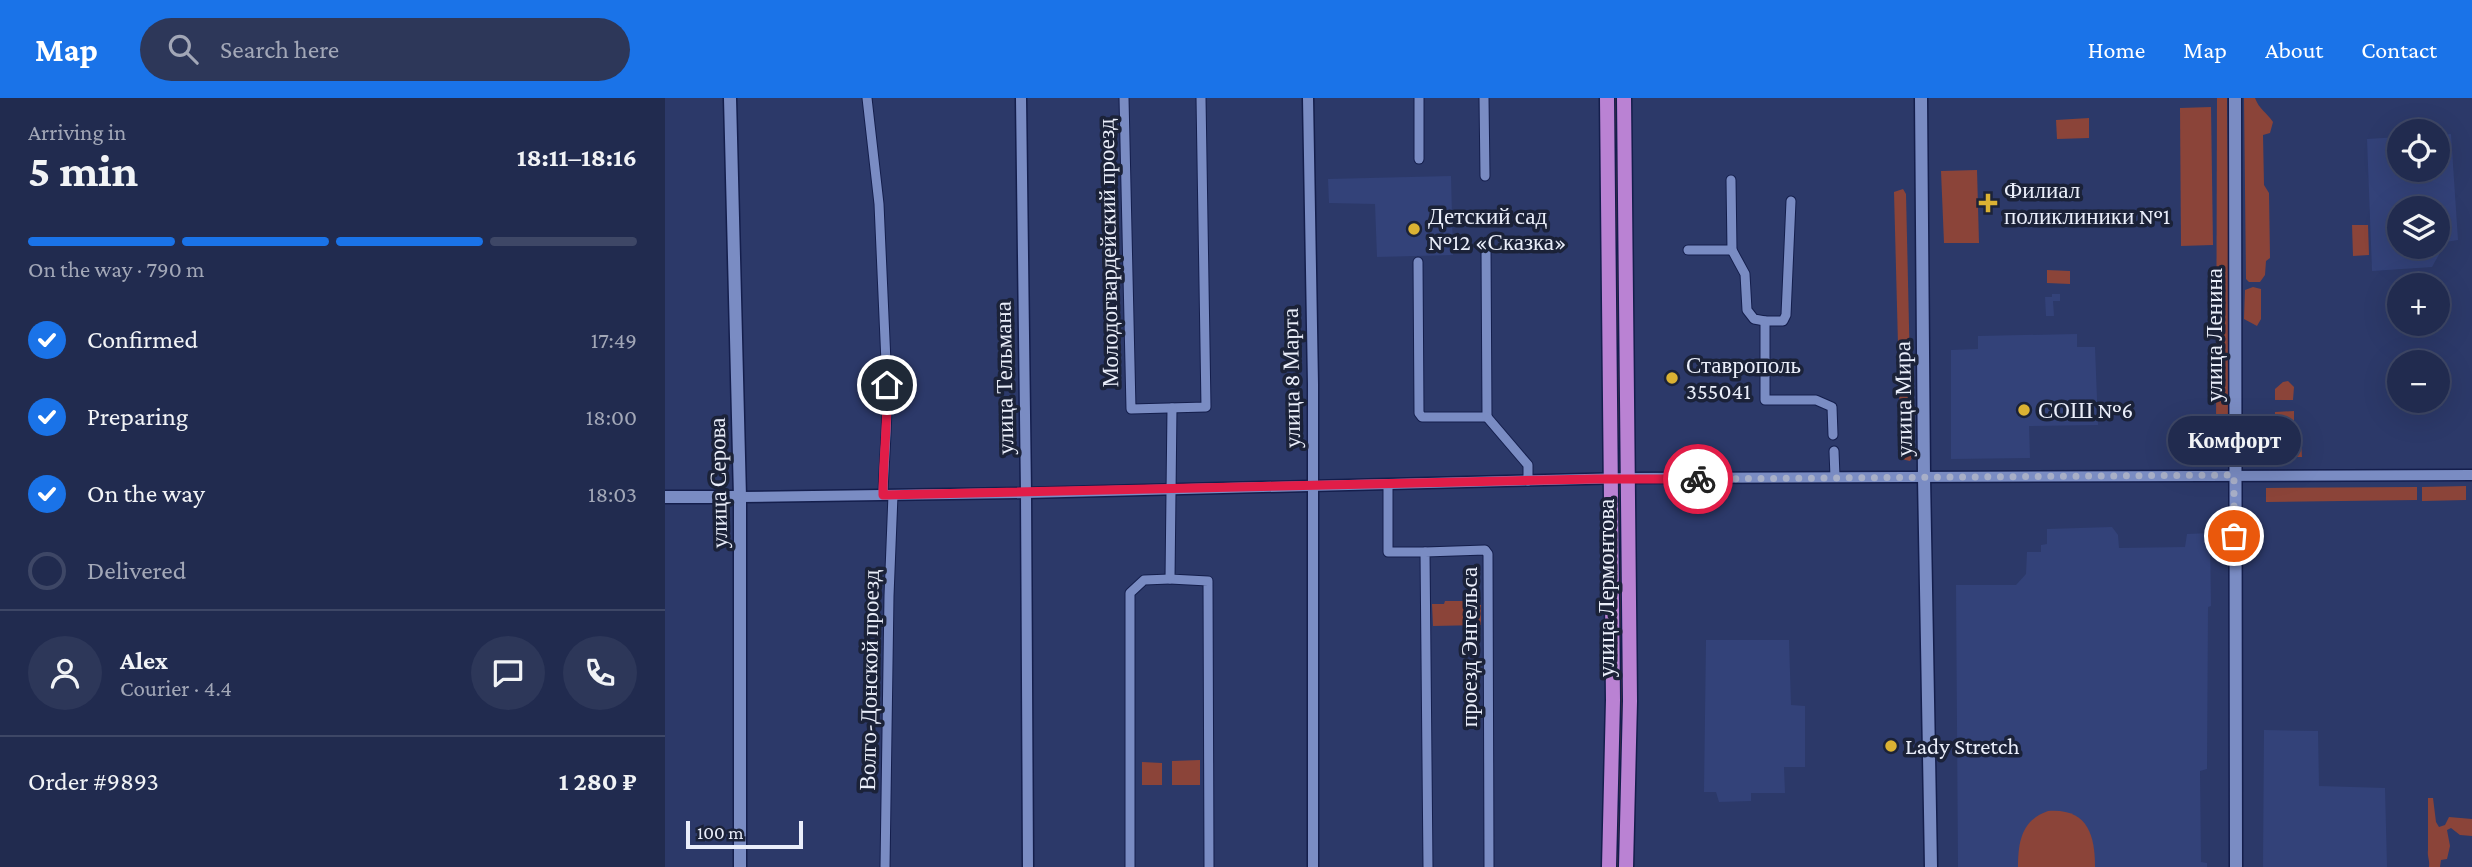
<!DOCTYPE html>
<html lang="en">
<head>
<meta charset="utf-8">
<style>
  :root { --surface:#212b4f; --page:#2d3759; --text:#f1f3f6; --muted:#a2a7b7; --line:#3e4766; --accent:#1a73e8 }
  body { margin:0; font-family:"Crimson Pro",serif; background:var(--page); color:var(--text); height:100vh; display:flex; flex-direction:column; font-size:26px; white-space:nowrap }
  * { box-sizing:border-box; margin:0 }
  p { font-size:23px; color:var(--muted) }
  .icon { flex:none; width:38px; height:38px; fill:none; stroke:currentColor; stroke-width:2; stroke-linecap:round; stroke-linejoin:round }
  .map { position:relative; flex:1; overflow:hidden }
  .details { display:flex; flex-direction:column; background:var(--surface); width:665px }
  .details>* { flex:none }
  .buttons { position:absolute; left:1722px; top:21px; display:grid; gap:14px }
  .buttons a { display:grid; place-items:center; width:63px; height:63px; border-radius:50%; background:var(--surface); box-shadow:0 7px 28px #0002,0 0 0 2px var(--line); font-size:35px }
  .scale { position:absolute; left:21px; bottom:18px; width:117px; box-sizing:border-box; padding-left:7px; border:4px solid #eaeefa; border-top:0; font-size:19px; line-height:24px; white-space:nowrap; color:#eaeefa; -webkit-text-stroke:5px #1b2238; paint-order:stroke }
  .pin { position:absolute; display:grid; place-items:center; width:60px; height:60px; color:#fff; margin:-30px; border:4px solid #fff; border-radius:50%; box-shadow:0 2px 7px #0007 }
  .courier { position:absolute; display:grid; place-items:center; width:70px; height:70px; margin:-35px; border:5px solid #e11d48; border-radius:50%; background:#fff; color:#222; box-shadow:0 2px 9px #0007 }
  .bubble { position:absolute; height:49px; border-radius:24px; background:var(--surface); box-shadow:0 7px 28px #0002,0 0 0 2px var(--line); font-size:23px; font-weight:700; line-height:49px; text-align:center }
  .overview em { font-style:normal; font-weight:700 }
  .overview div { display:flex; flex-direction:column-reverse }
  .overview { display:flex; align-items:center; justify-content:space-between; height:119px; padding:0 28px }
  h1 { font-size:46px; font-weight:700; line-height:52px }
  .bar { display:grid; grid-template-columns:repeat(4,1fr); gap:10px 7px; align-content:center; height:84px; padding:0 28px }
  .bar i { height:9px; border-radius:5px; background:var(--line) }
  .bar .current { background:var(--accent) }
  .bar p { grid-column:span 4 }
  .line { display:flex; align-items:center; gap:18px; padding:0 28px; border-top:2px solid var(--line) }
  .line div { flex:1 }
  .round { display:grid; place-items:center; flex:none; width:74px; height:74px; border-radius:37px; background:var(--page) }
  ol { padding:0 28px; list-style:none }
  li { display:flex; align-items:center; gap:21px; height:77px }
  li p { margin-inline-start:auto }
  li .icon { padding:7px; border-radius:50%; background:var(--accent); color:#fff; stroke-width:4 }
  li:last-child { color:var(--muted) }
  li i { width:38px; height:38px; border:4px solid var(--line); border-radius:50% }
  header { display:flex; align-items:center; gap:42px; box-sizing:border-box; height:98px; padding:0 35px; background:var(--accent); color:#fff }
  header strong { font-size:33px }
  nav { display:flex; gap:38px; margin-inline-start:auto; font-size:24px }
  .search { width:490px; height:63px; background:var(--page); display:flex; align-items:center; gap:18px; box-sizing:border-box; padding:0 24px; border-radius:38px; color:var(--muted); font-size:26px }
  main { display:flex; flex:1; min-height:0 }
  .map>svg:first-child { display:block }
</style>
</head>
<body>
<header>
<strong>Map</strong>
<div class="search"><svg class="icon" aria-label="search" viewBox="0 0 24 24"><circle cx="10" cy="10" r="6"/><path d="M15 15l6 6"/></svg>Search here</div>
<nav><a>Home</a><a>Map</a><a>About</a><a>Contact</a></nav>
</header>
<main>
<section class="details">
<div class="overview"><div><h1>5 min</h1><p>Arriving in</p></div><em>18:11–18:16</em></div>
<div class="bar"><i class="current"></i><i class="current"></i><i class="current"></i><i></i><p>On the way · 790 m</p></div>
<ol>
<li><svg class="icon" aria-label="check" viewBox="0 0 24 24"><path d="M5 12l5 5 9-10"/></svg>Confirmed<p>17:49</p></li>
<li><svg class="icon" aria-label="check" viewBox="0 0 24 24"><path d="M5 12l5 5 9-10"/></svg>Preparing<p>18:00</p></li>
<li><svg class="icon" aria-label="check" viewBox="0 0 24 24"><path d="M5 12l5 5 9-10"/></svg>On the way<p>18:03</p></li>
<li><i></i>Delivered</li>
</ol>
<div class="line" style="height:126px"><a class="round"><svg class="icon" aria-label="person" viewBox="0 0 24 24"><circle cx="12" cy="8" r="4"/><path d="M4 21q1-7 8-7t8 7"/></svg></a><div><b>Alex</b><p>Courier · 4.4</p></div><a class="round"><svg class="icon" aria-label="chat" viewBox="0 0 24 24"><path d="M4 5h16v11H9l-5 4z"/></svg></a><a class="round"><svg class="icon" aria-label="phone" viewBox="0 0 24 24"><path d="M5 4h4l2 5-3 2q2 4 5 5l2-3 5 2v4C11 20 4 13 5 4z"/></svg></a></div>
<div class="line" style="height:91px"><div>Order #9893</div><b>1 280 ₽</b></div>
</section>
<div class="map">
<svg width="1807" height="769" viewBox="0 0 1807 769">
  <rect width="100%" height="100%" fill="#2c3969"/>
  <g fill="#334279" fill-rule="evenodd">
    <path d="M1786,36l7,106 -12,2 -14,25 -60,4 -5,-132 32,-2v33h39v-35zM1773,110v39h-39v-39z"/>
    <path d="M786,78l2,79 -76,2 -2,-53 -46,-1 -1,-24z"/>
    <path d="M1387,196h8v7h-7l1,15h-8l-1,-19h7z"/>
    <path d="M1412,236v13h18l3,78 -69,1 1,32 -79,1v-109l27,-1v-13z"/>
    <path d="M1447,429l6,8 1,13 66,-1 2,-13 23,-1 1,73 -3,1 -1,162 -7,2 1,91 6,1v4h-249l-2,-282h60l10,-11 1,-22h14v-7l6,-1v-15z"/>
    <path d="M1041,542h83l2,65 14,1v61h-21l1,26h-34v8l-32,1 -3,-10h-12z"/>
    <path d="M1599,632l54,1 1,55 66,2 2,79h-124z"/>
  </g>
  <g fill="#8b4439">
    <path d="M948,0h5l2,372h-3z"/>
    <path d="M1552,0h10l4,343 -3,5 -7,-1 -5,-4z"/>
    <path d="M1579,0h11c4,11 12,15 18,24l-3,11 -7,2 1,50 5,8 1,65 -4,3 -1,14 -5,7h-11l-3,-3z"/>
    <path d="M1546,9l2,138 -32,1 -1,-138z"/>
    <path d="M1424,20v20l-32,1 -1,-19z"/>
    <path d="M1312,72l2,73h-35l-3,-72z"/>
    <path d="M1238,91l3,5 6,264 -2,3 -9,-2 -7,-267z"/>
    <path d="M1687,127h16l1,30 -16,1z"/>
    <path d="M1382,172l23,1v13l-23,-1z"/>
    <path d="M1588,189l8,2v30l-4,7 -13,-7 1,-29z"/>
    <path d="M1623,283l6,6 -1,13h-18v-11l8,-7z"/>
    <path d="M1629,313v17l-19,17v-33z"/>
    <path d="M1628,334l8,9 1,16h-28v-6z"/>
    <path d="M953,388l3,1 3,213 -4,167h-5z"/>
    <path d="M1801,388v14l-44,1v-14z"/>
    <path d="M1752,389v13l-151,2v-14z"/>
    <path d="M780,503h27l1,4h8v20l-48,1 -1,-22h12z"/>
    <path d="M535,662v25h-28v-24z"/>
    <path d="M477,664l20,1v22h-20z"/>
    <path d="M1763,700h5l3,24 3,5 6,-2 4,-8 23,2v17l-12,-1 -9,-7 -4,2 3,16 -3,13 -6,1 -1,7h-11c1,-6 -2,-11 -1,-17 0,-17 0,-34 0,-52z"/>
    <path d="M1383,713c39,-3 47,23 47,56h-77c0,-26 4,-47 30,-56z"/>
  </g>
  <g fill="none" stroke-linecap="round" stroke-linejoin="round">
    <defs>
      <g id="minor">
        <path d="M202,0l12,106 8,181c1,37 -3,73 -4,110"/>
        <path d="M459,0l7,311 75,-2 -5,-309"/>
        <path d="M754,0v61"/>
        <path d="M819,0l1,78"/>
        <path d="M1066,82l1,70 13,24 2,36 7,9 11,2"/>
        <path d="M1126,103l-5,114 -3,6h-18v79h51l16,7 1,28"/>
        <path d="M1023,152h44"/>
        <path d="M753,164l1,151 3,4h65l-1,-168"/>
        <path d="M507,310l-2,171 38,2 1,286"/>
        <path d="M822,319l41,48v16"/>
        <path d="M1169,353l1,26"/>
        <path d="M723,386v68h37"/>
        <path d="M220,769l4,-271 4,-101"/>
        <path d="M465,769v-274l14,-13 26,-1"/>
        <path d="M763,769l-3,-315 60,-2 3,4 1,313"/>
      </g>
      <g id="tertiary">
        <path d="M356,0l5,395 2,374"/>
        <path d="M643,0l5,286v483"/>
        <path d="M75,399l286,-4 601,-15 845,-3"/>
      </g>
      <g id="secondary">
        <path d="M65,0l10,399v370"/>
        <path d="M1256,0l3,379 7,390"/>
        <path d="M1570,0l1,769"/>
        <path d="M0,399h75"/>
      </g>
      <g id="primary">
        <path d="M942,0l6,602 -4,167"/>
        <path d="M959,0l6,603 -4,166"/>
      </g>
    </defs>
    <use href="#minor" stroke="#141e4c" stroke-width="11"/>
    <use href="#tertiary" stroke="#141e4c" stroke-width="13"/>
    <use href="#secondary" stroke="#141e4c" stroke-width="15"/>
    <use href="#primary" stroke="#141e4c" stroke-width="17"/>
    <use href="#minor" stroke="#7a8cc3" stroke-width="9"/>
    <use href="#tertiary" stroke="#7a8cc3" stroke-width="10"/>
    <use href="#secondary" stroke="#7a8cc3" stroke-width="12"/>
    <use href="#primary" stroke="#ba82d3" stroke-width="14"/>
  </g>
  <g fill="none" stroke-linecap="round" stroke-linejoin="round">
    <path stroke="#a8afc7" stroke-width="7" stroke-dasharray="0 12.6" d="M1033,381l536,-4v61"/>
    <path stroke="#e11d48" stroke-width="9" d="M222,287c1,37 -4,73 -4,110l712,-16h103"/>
  </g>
  <g fill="#dbb233" stroke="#1b2238" stroke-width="2.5">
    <path d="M1319.5 94.5h7v7h7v7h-7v7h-7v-7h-7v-7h7z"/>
    <circle cx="749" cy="131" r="7"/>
    <circle cx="1007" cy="280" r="7"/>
    <circle cx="1359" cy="312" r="7"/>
    <circle cx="1226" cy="648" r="7"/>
  </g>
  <g text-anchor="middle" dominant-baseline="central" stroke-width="7" stroke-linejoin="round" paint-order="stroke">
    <g font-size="23" fill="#eaeefa" stroke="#1b2238" text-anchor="start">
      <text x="1339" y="92">Филиал<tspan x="1339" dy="26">поликлиники №1</tspan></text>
      <text x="763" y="118">Детский сад<tspan x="763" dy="26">№12 «Сказка»</tspan></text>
      <text x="1021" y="267">Ставрополь<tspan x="1021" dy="26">355041</tspan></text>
      <text x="1373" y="312">СОШ №6</text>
      <text x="1240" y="648">Lady Stretch</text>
    </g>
    <g font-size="23" fill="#eaeefa" stroke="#1b2238">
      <text transform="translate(443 155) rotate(-91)">Молодогвардейский проезд</text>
      <text transform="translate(1549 237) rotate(-90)">улица Ленина</text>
      <text transform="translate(339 280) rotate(-91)">улица Тельмана</text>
      <text transform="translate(626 280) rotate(-91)">улица 8 Марта</text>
      <text transform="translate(1238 301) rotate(-91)">улица Мира</text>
      <text transform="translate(53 385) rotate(-91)">улица Серова</text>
      <text transform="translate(941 490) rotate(-90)">улица Лермонтова</text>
      <text transform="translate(804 549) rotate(-90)">проезд Энгельса</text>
      <text transform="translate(204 582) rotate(-89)">Волго-Донской проезд</text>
    </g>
  </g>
</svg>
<div class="buttons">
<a><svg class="icon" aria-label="locate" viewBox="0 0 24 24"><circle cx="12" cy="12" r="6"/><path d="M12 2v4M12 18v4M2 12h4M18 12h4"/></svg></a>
<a><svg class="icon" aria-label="layers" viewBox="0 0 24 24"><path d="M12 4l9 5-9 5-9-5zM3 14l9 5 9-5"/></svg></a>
<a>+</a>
<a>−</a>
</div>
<div class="scale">100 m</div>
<div class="pin" style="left:1569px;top:438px;background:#ea580c"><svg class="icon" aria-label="bag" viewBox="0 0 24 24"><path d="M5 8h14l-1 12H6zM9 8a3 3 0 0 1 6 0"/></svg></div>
<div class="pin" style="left:222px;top:287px;background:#1f2937"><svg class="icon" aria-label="home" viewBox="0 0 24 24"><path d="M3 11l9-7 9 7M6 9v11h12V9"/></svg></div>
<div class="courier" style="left:1033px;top:381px"><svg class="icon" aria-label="bike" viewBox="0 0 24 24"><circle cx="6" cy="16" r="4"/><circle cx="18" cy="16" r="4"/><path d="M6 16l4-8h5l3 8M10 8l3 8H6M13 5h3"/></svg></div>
<div class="bubble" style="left:1503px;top:318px;width:133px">Комфорт</div>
</div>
</main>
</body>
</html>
